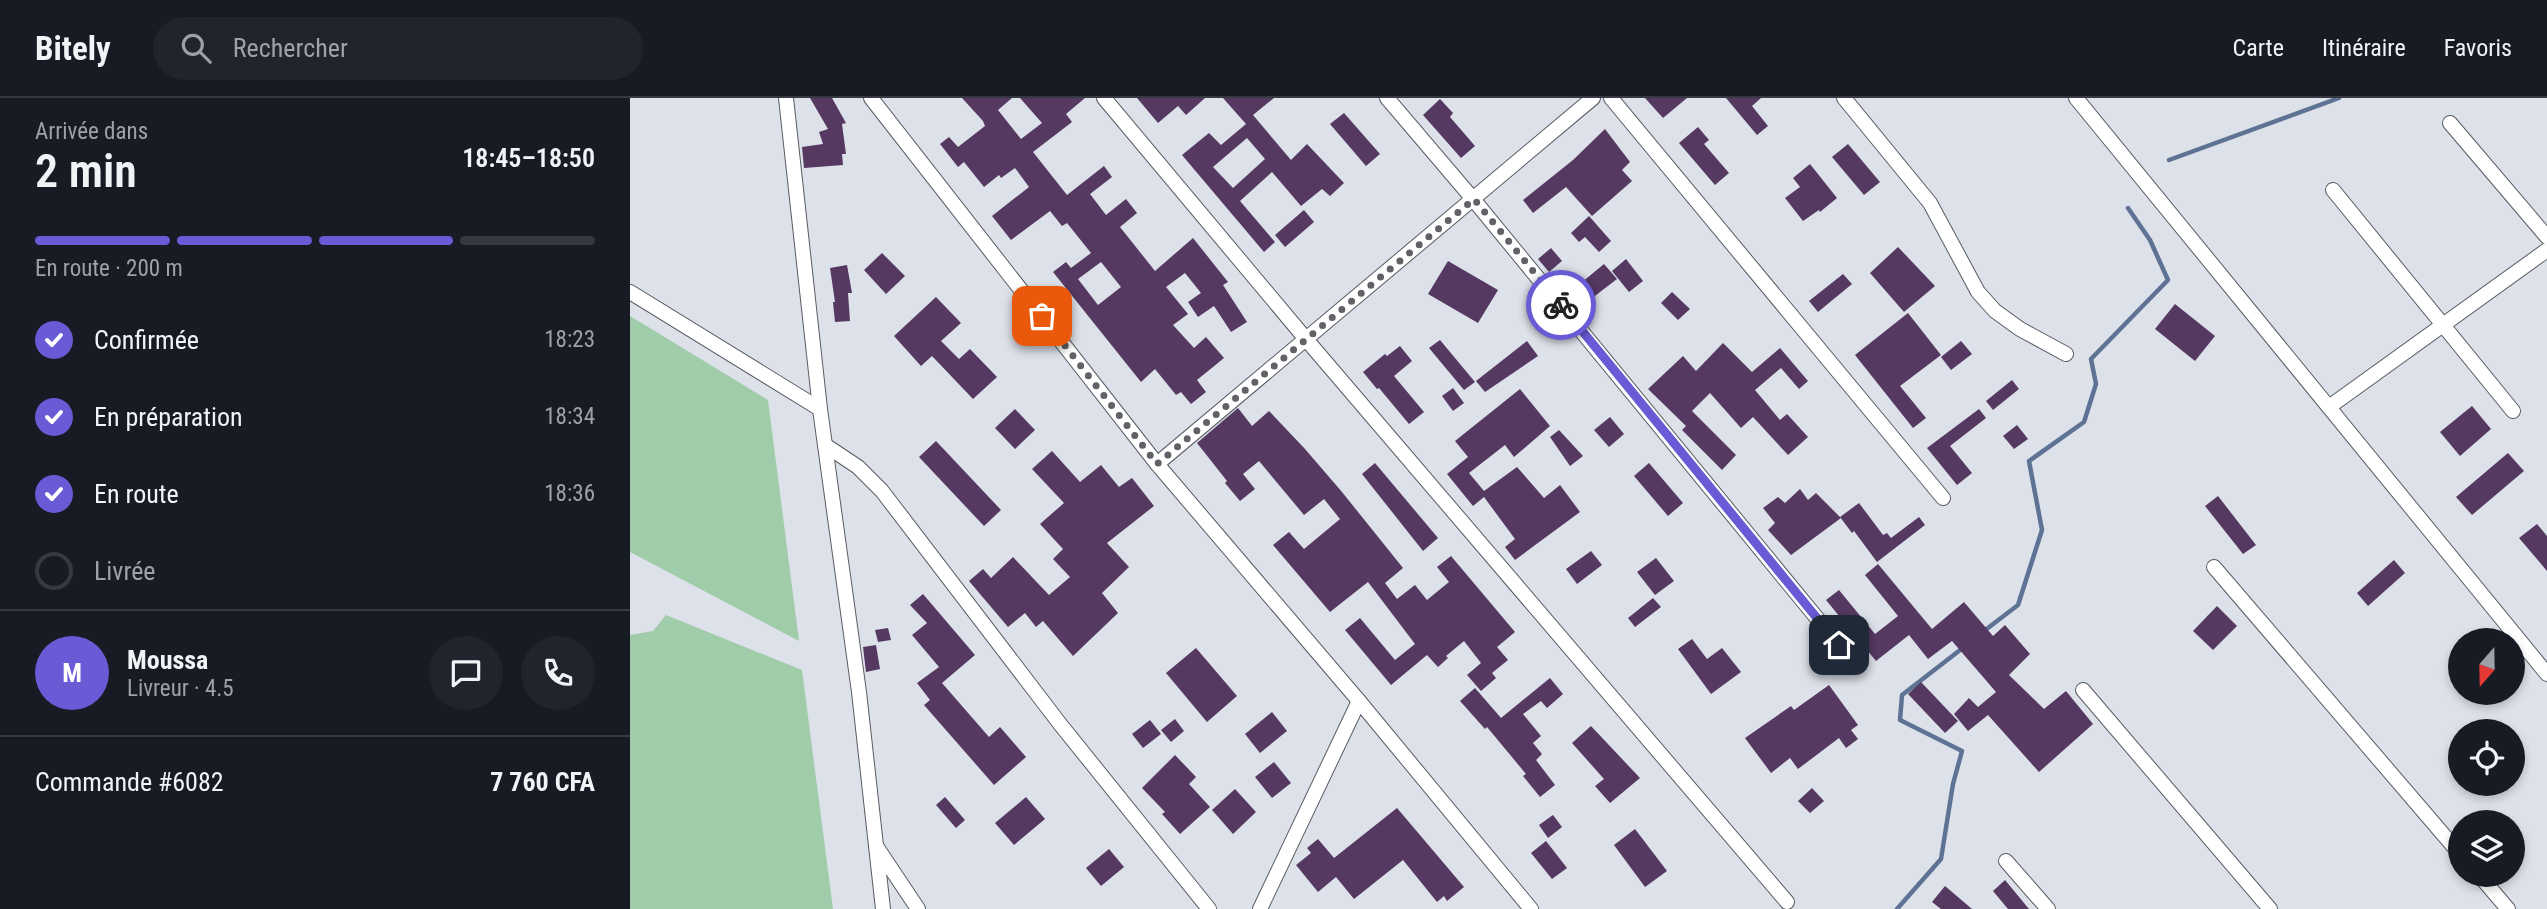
<!DOCTYPE html>
<html lang="fr">
<head>
<meta charset="utf-8">
<style>
  :root { --surface:#171b24; --page:#20242c; --text:#f1f3f6; --muted:#9ea1a6; --line:#363941; --accent:#685bd5 }
  body { margin:0; font-family:"Roboto Condensed",sans-serif; background:var(--page); color:var(--text); height:100vh; display:flex; flex-direction:column; font-size:26px; white-space:nowrap }
  * { box-sizing:border-box; margin:0 }
  p { font-size:23px; color:var(--muted) }
  .icon { flex:none; width:38px; height:38px; fill:none; stroke:currentColor; stroke-width:2; stroke-linecap:round; stroke-linejoin:round }
  .map { position:relative; flex:1; overflow:hidden }
  .details { display:flex; flex-direction:column; background:var(--surface); width:630px }
  .details>* { flex:none }
  .needle { width:46px; rotate:200deg }
  .controls { position:absolute; left:1818px; top:530px; display:grid; gap:14px }
  .controls a { display:grid; place-items:center; width:77px; height:77px; border-radius:50%; background:var(--surface); box-shadow:0 4px 10px #0003; font-size:35px }
  .pin { position:absolute; display:grid; place-items:center; width:60px; height:60px; color:#fff; margin:-30px; border-radius:14px; box-shadow:0 4px 10px #0006 }
  .courier { position:absolute; display:grid; place-items:center; width:70px; height:70px; margin:-35px; border:5px solid #685bd5; border-radius:50%; background:#fff; color:#222; box-shadow:0 2px 9px #0007 }
  .head em { font-style:normal; font-weight:600 }
  .head div { display:flex; flex-direction:column-reverse }
  .head { display:flex; align-items:center; justify-content:space-between; height:119px; padding:0 35px }
  h1 { font-size:46px; font-weight:600; line-height:52px }
  .bar { display:grid; grid-template-columns:repeat(4,1fr); gap:10px 7px; align-content:center; height:84px; padding:0 35px }
  .bar i { height:9px; border-radius:5px; background:var(--line) }
  .bar .selected { background:var(--accent) }
  .bar p { grid-column:span 4 }
  .line { display:flex; align-items:center; gap:18px; padding:0 35px; border-top:2px solid var(--line) }
  .line div { flex:1 }
  .round { display:grid; place-items:center; flex:none; width:74px; height:74px; border-radius:37px; background:var(--page) }
  ol { padding:0 35px; list-style:none }
  li { display:flex; align-items:center; gap:21px; height:77px }
  li p { margin-inline-start:auto }
  li .icon { padding:7px; border-radius:50%; background:var(--accent); color:#fff; stroke-width:4 }
  li:last-child { color:var(--muted) }
  li i { width:38px; height:38px; border:4px solid var(--line); border-radius:50% }
  header { display:flex; align-items:center; gap:42px; box-sizing:border-box; height:98px; padding:0 35px; background:var(--surface); border-bottom:2px solid var(--line) }
  header strong { font-size:33px }
  nav { display:flex; gap:38px; margin-inline-start:auto; font-size:24px }
  .search { width:490px; height:63px; background:var(--page); display:flex; align-items:center; gap:18px; box-sizing:border-box; padding:0 24px; border-radius:38px; color:var(--muted); font-size:26px }
  main { display:flex; flex:1; min-height:0 }
  .map>svg:first-child { display:block }
</style>
</head>
<body>
<header>
<strong>Bitely</strong>
<div class="search"><svg class="icon" aria-label="search" viewBox="0 0 24 24"><circle cx="10" cy="10" r="6"/><path d="M15 15l6 6"/></svg>Rechercher</div>
<nav><a>Carte</a><a>Itinéraire</a><a>Favoris</a></nav>
</header>
<main>
<section class="details">
<div class="head"><div><h1>2 min</h1><p>Arrivée dans</p></div><em>18:45–18:50</em></div>
<div class="bar"><i class="selected"></i><i class="selected"></i><i class="selected"></i><i></i><p>En route · 200 m</p></div>
<ol>
<li><svg class="icon" aria-label="check" viewBox="0 0 24 24"><path d="M5 12l5 5 9-10"/></svg>Confirmée<p>18:23</p></li>
<li><svg class="icon" aria-label="check" viewBox="0 0 24 24"><path d="M5 12l5 5 9-10"/></svg>En préparation<p>18:34</p></li>
<li><svg class="icon" aria-label="check" viewBox="0 0 24 24"><path d="M5 12l5 5 9-10"/></svg>En route<p>18:36</p></li>
<li><i></i>Livrée</li>
</ol>
<div class="line" style="height:126px"><b class="round" style="background:var(--accent);color:#fff">M</b><div><b>Moussa</b><p>Livreur · 4.5</p></div><a class="round"><svg class="icon" aria-label="chat" viewBox="0 0 24 24"><path d="M4 5h16v11H9l-5 4z"/></svg></a><a class="round"><svg class="icon" aria-label="phone" viewBox="0 0 24 24"><path d="M5 4h4l2 5-3 2q2 4 5 5l2-3 5 2v4C11 20 4 13 5 4z"/></svg></a></div>
<div class="line" style="height:91px"><div>Commande #6082</div><b>7 760 CFA</b></div>
</section>
<div class="map">
<svg width="1917" height="811" viewBox="0 0 1917 811">
  <rect width="100%" height="100%" fill="#dde1e9"/>
  <g fill="#a0ccaa">
    <path d="M0,218l138,84 31,241 -169,-89z"/>
    <path d="M36,517l136,55 31,239h-203v-274l23,-4z"/>
  </g>
  <g fill="none" stroke-linecap="round" stroke-linejoin="round">
    <g stroke="#5e7394" stroke-width="4.5">
      <path d="M1539,62l170,-62"/>
      <path d="M1354,533l34,-26 24,-75 -13,-69 55,-39 12,-38 -5,-25 77,-79 -18,-40 -22,-32"/>
      <path d="M1267,811l44,-50 12,-75 9,-33 -62,-31 2,-25 62,-48"/>
    </g>
  </g>
  <g fill="#553961" fill-rule="evenodd">
    <path d="M180,0h22l14,25 -4,1 4,30h-4l1,11 -39,3 -2,-21 21,-3 -4,-12 9,-3z"/>
    <path d="M332,0h50l-14,12 23,29 21,-16 -22,-25h65l-19,16 6,8 -39,30 34,43 37,-29 8,11 -22,17 16,21 20,-16 11,14 -17,14 35,44 38,-33 35,44 -5,3 24,37 -16,10 -17,-26 -16,11 -10,-15 13,-9 -16,-20 -19,14 22,27 -15,11 21,23 12,-11 18,21 -27,22 9,12 -15,12 -10,-12 -5,3 -21,-26 -14,13 -88,-110 13,-10 5,6 20,-15 -24,-30 -5,3 -12,-15 -39,29 -19,-24 37,-29 -14,-19 -14,10 -2,-3 -15,12 -20,-25 -6,5 -18,-23 9,-7 9,10 27,-21 -2,-5zM471,164l20,25 -23,18 -20,-26z"/>
    <path d="M507,0h68l-19,17 -8,-9 -20,17z"/>
    <path d="M593,0h51l-21,17 38,45 16,-16 37,39 -14,13 -8,-7 -21,17 -29,-34 -32,29 35,41 -11,10 -82,-97 27,-22 12,12 25,-21zM617,40l18,21 -32,29 -20,-21z"/>
    <path d="M1015,0h42l-24,20z"/>
    <path d="M1096,0h35l-9,8 16,20 -11,9z"/>
    <path d="M810,1l13,14 -3,4 25,29 -14,12 -38,-43z"/>
    <path d="M714,15l36,41 -14,12 -36,-42z"/>
    <path d="M1068,29l11,13 -5,4 25,29 -14,12 -36,-42z"/>
    <path d="M975,31l25,33 -8,8 10,11 -40,35 -26,-29 -33,26 -10,-13 50,-40z"/>
    <path d="M1218,46l32,38 -16,13 -32,-38z"/>
    <path d="M1180,66l27,34 -17,14 -1,-2 -16,11 -18,-23 15,-11 -7,-9z"/>
    <path d="M674,112l10,12 -29,25 -10,-12z"/>
    <path d="M959,118l22,25 -12,11 -14,-15 -6,5 -8,-9z"/>
    <path d="M1268,149l37,39 -31,26 -34,-39z"/>
    <path d="M921,150l11,13 -13,11 -11,-13z"/>
    <path d="M252,155l23,23 -19,18 -22,-24z"/>
    <path d="M996,161l17,22 -14,11 -17,-21z"/>
    <path d="M818,163l50,29 -20,33 -50,-29z"/>
    <path d="M974,166l13,15 -30,23 -12,-14z"/>
    <path d="M217,167l5,28h-4l2,28 -15,1 -2,-20h2l-5,-34z"/>
    <path d="M1213,176l9,10 -34,28 -9,-11z"/>
    <path d="M1042,194l18,17 -12,11 -17,-17z"/>
    <path d="M306,199l25,26 -20,18 18,18 11,-10 27,28 -24,22 -41,-43 -11,10 -27,-30z"/>
    <path d="M1545,206l40,32 -20,25 -40,-32z"/>
    <path d="M1278,215l33,42 -41,31 26,32 -13,10 -58,-73z"/>
    <path d="M810,242l35,42 -11,8 -35,-42z"/>
    <path d="M897,243l11,15 -53,36 -9,-11z"/>
    <path d="M1331,243l11,13 -21,16 -10,-13z"/>
    <path d="M1093,245l29,29 28,-24 28,33 -9,8 -18,-21 -26,22 25,30 7,-6 21,23 -20,18 -35,-38 -12,11 -31,-35 -18,18 44,44 -14,15 -40,-40 4,-4 -38,-37 35,-33 13,15z"/>
    <path d="M770,248l12,15 -18,15 30,36 -15,12 -30,-36 -2,1 -14,-17 22,-18 2,2z"/>
    <path d="M1382,282l7,9 -26,21 -7,-9z"/>
    <path d="M823,290l11,15 -11,8 -11,-15z"/>
    <path d="M890,291l30,37 -36,31 -9,-12 -36,28 15,18 33,-24 27,31 16,-13 20,27 -65,48 -10,-13 10,-8 -31,-42 -11,9 -26,-32 21,-17 -13,-16z"/>
    <path d="M1842,308l19,23 -31,27 -20,-24z"/>
    <path d="M608,310l14,18 17,-15 36,38 37,43 61,76 -18,15 12,16 18,-14 12,15 22,-18 -12,-15 14,-11 64,76 -18,15 11,13 -16,13 4,5 -15,13 -14,-16 14,-12 -17,-22 -18,15 2,2 -10,9 -11,-12 -36,30 -46,-55 15,-12 35,42 20,-16 -47,-62 -38,30 -57,-67 16,-13 15,17 36,-30 -16,-20 -20,16 -45,-54 -16,13 12,15 -15,12 -15,-18 2,-2 -30,-38z"/>
    <path d="M385,311l20,21 -20,19 -20,-21z"/>
    <path d="M1349,311l7,9 -36,28 22,27 -15,12 -30,-37z"/>
    <path d="M980,319l14,17 -15,13 -15,-17z"/>
    <path d="M1387,327l11,14 -14,10 -11,-13z"/>
    <path d="M929,332l24,26 -13,10 -20,-29z"/>
    <path d="M306,343l65,69 -17,16 -65,-69z"/>
    <path d="M422,353l28,31 21,-17 18,22 13,-9 22,28 -47,37 22,24 -27,26 16,20 -45,43 -30,-35 -7,6 -11,-14 -17,14 -39,-46 14,-12 8,9 22,-21 36,38 21,-18 -17,-18 10,-10 -23,-25 24,-21 -32,-34z"/>
    <path d="M1878,355l16,18 -52,44 -16,-18z"/>
    <path d="M745,365l63,75 -15,13 -61,-77z"/>
    <path d="M1019,365l34,40 -15,13 -34,-40z"/>
    <path d="M1170,391l8,11 8,-7 25,25 -50,37 -23,-25 7,-7 -12,-15 15,-11 7,6z"/>
    <path d="M1588,398l38,49 -13,9 -38,-48z"/>
    <path d="M1229,405l24,32 4,-2 4,5 28,-21 6,8 -48,37 -23,-31 -2,2 -12,-16z"/>
    <path d="M1907,426l10,12v35l-28,-33z"/>
    <path d="M961,453l11,14 -25,19 -11,-15z"/>
    <path d="M1026,460l18,23 -19,14 -18,-23z"/>
    <path d="M1764,462l11,13 -37,33 -11,-13z"/>
    <path d="M1248,466l54,65 32,-27 29,34 12,-11 25,29 -21,21 35,34 22,-18 27,33 -54,48 -51,-57 -20,16 -14,-17 15,-16 9,9 18,-15 -44,-51 -24,18 -19,-24 -33,26 -50,-61 13,-10 36,44 23,-18 -33,-41z"/>
    <path d="M293,496l52,61 -33,28 47,54 11,-10 26,30 -32,28 -70,-80 6,-5 -13,-17 22,-16 -27,-32 15,-12 -17,-18z"/>
    <path d="M1023,500l8,9 -26,20 -7,-9z"/>
    <path d="M1587,508l20,20 -24,24 -20,-19z"/>
    <path d="M258,530l3,12 -13,2 -3,-12z"/>
    <path d="M1062,541l15,20 15,-11 19,24 -30,22 -33,-45z"/>
    <path d="M246,547l4,24 -14,3 -3,-25z"/>
    <path d="M566,550l41,48 -30,26 -41,-49z"/>
    <path d="M920,580l13,16 -16,14 -6,-7 -18,13 18,22 -8,7 9,11 -6,6 19,25 -15,12 -17,-21 3,-2 -39,-47 -2,2 -25,-28 15,-13 26,30z"/>
    <path d="M1291,584l37,39 -13,12 -37,-39z"/>
    <path d="M1199,587l29,40 -7,5 7,9 -12,9 -7,-10 -41,31 -8,-11 -19,15 -26,-35 46,-32 3,4z"/>
    <path d="M642,614l15,19 -27,22 -15,-19z"/>
    <path d="M545,621l9,12 -13,11 -10,-12z"/>
    <path d="M520,622l11,14 -18,14 -11,-14z"/>
    <path d="M961,628l49,52 -30,25 -15,-17 9,-7 -32,-36z"/>
    <path d="M545,657l21,22 -7,7 21,23 -30,27 -18,-20 3,-2 -23,-24z"/>
    <path d="M644,664l17,21 -19,15 -17,-21z"/>
    <path d="M1182,690l12,13 -14,12 -12,-12z"/>
    <path d="M605,691l21,23 -23,22 -21,-24z"/>
    <path d="M315,699l20,23 -9,8 -20,-23z"/>
    <path d="M396,699l19,22 -31,26 -19,-22z"/>
    <path d="M767,710l67,79 -17,14 -3,-5 -7,6 -34,-42 -49,39 -18,-22 -18,15 -22,-27 15,-12 -4,-5 11,-9 16,19z"/>
    <path d="M923,717l9,12 -14,11 -9,-13z"/>
    <path d="M1005,731l32,42 -22,16 -31,-42z"/>
    <path d="M916,743l21,27 -15,11 -21,-26z"/>
    <path d="M479,751l15,18 -23,19 -15,-18z"/>
    <path d="M1375,782l24,29h-21l-15,-18z"/>
    <path d="M1315,788l27,23h-31l-9,-7z"/>
  </g>
  <g fill="none" stroke-linecap="round" stroke-linejoin="round">
    <defs>
      <g id="minor">
        <path d="M156,0l34,311 39,283 24,217"/>
        <path d="M241,0l286,366 202,237 172,208"/>
        <path d="M474,0l201,240 482,564"/>
        <path d="M757,0l86,101 366,446"/>
        <path d="M981,0l332,400"/>
        <path d="M1214,0l86,105 48,89 17,19 25,18 46,25"/>
        <path d="M1446,0l471,576"/>
        <path d="M1820,25l97,114"/>
        <path d="M1703,92l180,221"/>
        <path d="M0,194l190,117"/>
        <path d="M1699,309l218,-157"/>
        <path d="M195,347l33,22 24,24 178,233 149,185"/>
        <path d="M527,366l436,-366"/>
        <path d="M1584,469l246,287"/>
        <path d="M1453,592l187,219"/>
        <path d="M246,748l42,63"/>
        <path d="M1376,763l42,48"/>
        <path d="M1849,777l29,34"/>
        <path d="M630,811l99,-208"/>
      </g>
    </defs>
    <use href="#minor" stroke="#585b62" stroke-width="16"/>
    <use href="#minor" stroke="#fff" stroke-width="14"/>
  </g>
  <g fill="none" stroke-linecap="round" stroke-linejoin="round">
    <path stroke="#606267" stroke-width="7" stroke-dasharray="0 12.6" d="M412,218l115,148 317,-265 87,106"/>
    <path stroke="#685bd5" stroke-width="9" d="M931,207l278,340"/>
  </g>
</svg>
<div class="controls">
<a><svg class="needle" viewBox="-14 -14 28 28"><path d="M0-13l5 13h-10z" fill="#e53935"/><path d="M0 13l5-13h-10z" fill="#9ea1a6"/></svg></a>
<a><svg class="icon" aria-label="locate" viewBox="0 0 24 24"><circle cx="12" cy="12" r="6"/><path d="M12 2v4M12 18v4M2 12h4M18 12h4"/></svg></a>
<a><svg class="icon" aria-label="layers" viewBox="0 0 24 24"><path d="M12 4l9 5-9 5-9-5zM3 14l9 5 9-5"/></svg></a>
</div>
<div class="pin" style="left:412px;top:218px;background:#ea580c"><svg class="icon" aria-label="bag" viewBox="0 0 24 24"><path d="M5 8h14l-1 12H6zM9 8a3 3 0 0 1 6 0"/></svg></div>
<div class="pin" style="left:1209px;top:547px;background:#1f2937"><svg class="icon" aria-label="home" viewBox="0 0 24 24"><path d="M3 11l9-7 9 7M6 9v11h12V9"/></svg></div>
<div class="courier" style="left:931px;top:207px"><svg class="icon" aria-label="bike" viewBox="0 0 24 24"><circle cx="6" cy="16" r="4"/><circle cx="18" cy="16" r="4"/><path d="M6 16l4-8h5l3 8M10 8l3 8H6M13 5h3"/></svg></div>
</div>
</main>
</body>
</html>
